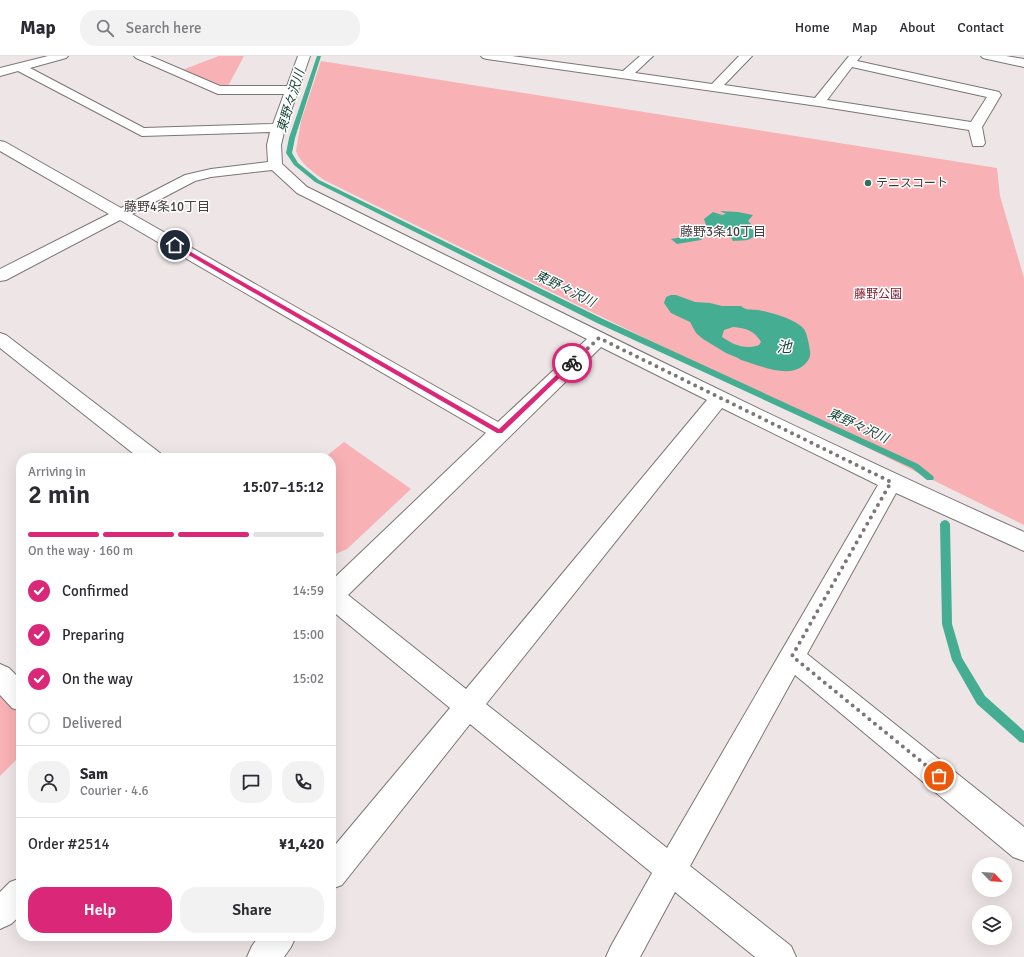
<!DOCTYPE html>
<html lang="en">
<head>
<meta charset="utf-8">
<style>
  :root { --surface:#fff; --page:#f2f2f3; --text:#2b2b33; --muted:#7c7c81; --line:#e1e1e2; --accent:#db2777 }
  body { margin:0; font-family:Signika,"Noto Sans JP",sans-serif; background:var(--page); color:var(--text); height:100vh; display:flex; flex-direction:column; font-size:15px; white-space:nowrap }
  * { box-sizing:border-box; margin:0 }
  p { font-size:13px; color:var(--muted) }
  .icon { flex:none; width:22px; height:22px; fill:none; stroke:currentColor; stroke-width:2; stroke-linecap:round; stroke-linejoin:round }
  .map { position:relative; flex:1; overflow:hidden }
  .drawer { position:absolute; left:16px; top:397px; width:320px; height:488px; display:flex; flex-direction:column; background:var(--surface); border-radius:16px; box-shadow:0 4px 16px #0002 }
  .drawer>* { flex:none }
  .needle { width:26px; rotate:115deg }
  .fabs { position:absolute; left:972px; top:801px; display:grid; gap:8px }
  .fabs a { display:grid; place-items:center; width:40px; height:40px; border-radius:50%; background:var(--surface); box-shadow:0 4px 16px #0002; font-size:20px }
  .pin { position:absolute; display:grid; place-items:center; width:34px; height:34px; color:#fff; margin:-17px; border:2px solid #fff; border-radius:50%; box-shadow:0 1px 4px #0007 }
  .courier { position:absolute; display:grid; place-items:center; width:40px; height:40px; margin:-20px; border:3px solid #db2777; border-radius:50%; background:#fff; color:#222; box-shadow:0 1px 5px #0007 }
  .summary em { font-style:normal; font-weight:600 }
  .summary div { display:flex; flex-direction:column-reverse }
  .summary { display:flex; align-items:center; justify-content:space-between; height:68px; padding:0 12px }
  h1 { font-size:26px; font-weight:600; line-height:30px }
  .bar { display:grid; grid-template-columns:repeat(4,1fr); gap:6px 4px; align-content:center; height:48px; padding:0 12px }
  .bar i { height:5px; border-radius:3px; background:var(--line) }
  .bar .active { background:var(--accent) }
  .bar p { grid-column:span 4 }
  .line { display:flex; align-items:center; gap:10px; padding:0 12px; border-top:1px solid var(--line) }
  .line div { flex:1 }
  .round { display:grid; place-items:center; flex:none; width:42px; height:42px; border-radius:16px; background:var(--page) }
  ol { padding:0 12px; list-style:none }
  li { display:flex; align-items:center; gap:12px; height:44px }
  li p { margin-inline-start:auto }
  li .icon { padding:4px; border-radius:50%; background:var(--accent); color:#fff; stroke-width:4 }
  li:last-child { color:var(--muted) }
  li i { width:22px; height:22px; border:2px solid var(--line); border-radius:50% }
  .primary-button { display:flex; gap:8px; margin-top:auto; padding:8px 12px }
  .primary-button a { flex:1; height:46px; border-radius:16px; background:var(--accent); color:#fff; font-size:16px; font-weight:600; line-height:46px; text-align:center }
  .primary-button a+a { background:var(--page); color:var(--text) }
  header { display:flex; align-items:center; gap:24px; box-sizing:border-box; height:56px; padding:0 20px; background:var(--surface); border-bottom:1px solid var(--line) }
  header strong { font-size:19px }
  nav { display:flex; gap:22px; margin-inline-start:auto; font-size:14px }
  .search { width:280px; height:36px; background:var(--page); display:flex; align-items:center; gap:10px; box-sizing:border-box; padding:0 14px; border-radius:16px; color:var(--muted); font-size:15px }
  .map>svg:first-child { display:block }
</style>
</head>
<body>
<header>
<strong>Map</strong>
<div class="search"><svg class="icon" aria-label="search" viewBox="0 0 24 24"><circle cx="10" cy="10" r="6"/><path d="M15 15l6 6"/></svg>Search here</div>
<nav><a>Home</a><a>Map</a><a>About</a><a>Contact</a></nav>
</header>
<div class="map">
<svg width="1024" height="901" viewBox="0 0 1024 901">
  <rect width="100%" height="100%" fill="#eee6e6"/>
  <g fill="#f8b1b4">
    <path d="M219,0h25l-16,30 -8,-1 -38,-15z"/>
    <path d="M321,5l676,107 3,28 24,82v247l-700,-345c-11,-8 -23,-16 -28,-29l5,-30z"/>
    <path d="M344,386l67,47 -64,60 -16,7v-98h-7z"/>
    <path d="M21,613v86l-21,21v-86z"/>
  </g>
  <g fill="#45ae92" fill-rule="evenodd">
    <path d="M720,155l18,1 15,3 -5,6 4,4 -1,4 6,3c-5,10 -14,8 -24,9l-3,-5 -16,-6 -4,1 -9,9 -24,4 -6,-5 23,-4 12,-10 -2,-6 9,-7 9,3 4,-1z"/>
    <path d="M671,239h5l19,7 15,1 12,3h19c5,5 10,3 17,4 12,2 37,9 45,18 4,4 6,16 7,23 1,5 -1,9 -5,13 -15,16 -46,1 -64,-4l-3,-2 -12,-5 -23,-14 -7,-6 -6,-11 -19,-9 -7,-10 2,-6zM733,271c13,1 22,4 28,15l-2,3c-14,5 -25,0 -37,-8l2,-7z"/>
  </g>
  <g fill="none" stroke-linecap="round" stroke-linejoin="round">
    <g fill="#45ae92" fill-rule="evenodd">
      <path d="M317,0h4l-26,82 -3,15 6,10 21,17 284,139 315,145 15,12 1,2 -1,2h-6l-15,-12 -315,-145 -282,-141 -21,-17 -8,-12 3,-15z"/>
      <path d="M945,464l3,1 2,3 2,100 10,34 23,38 39,35v12l-4,-1 -43,-38 -25,-44 -10,-36 -2,-100 2,-3z"/>
    </g>
    <defs>
      <g id="street">
        <path d="M48,0h20l-2,2 -36,10 114,60 129,-4 11,-30h-66l-82,-36 -2,-2h16l70,30h67l11,-30h12l-25,72 -4,17 1,19 25,23c238,117 475,237 717,345v19l-128,-58 -89,161 217,173v34l-11,-4 -218,-182 -105,191 101,80 5,11h-41l-80,-65 -35,65h-34l5,-11 41,-73 -182,-149 -128,161 -11,4v-39l119,-142 -119,-98v-29l155,-148 -366,-213 -114,60 -6,1v-12l109,-55 -109,-63v-10l5,1 116,66 64,-33 26,-6 57,-7 -1,-17 3,-13 -128,4 -124,-65 -18,5v-8zM272,114l25,23 290,146 -89,83 -366,-208 63,-33 16,-4zM601,291l106,53 -241,289 -118,-94zM722,352l156,77 -211,363 -181,-144z"/>
        <path d="M481,0h31l111,15 17,-15h13l-18,17 77,11 27,-28h13l-28,29 91,13 34,-42h12l-4,5 138,30 4,1 2,3 -19,32 3,16 -2,3h-10l-4,-16 -151,-24 -331,-47 -4,-1zM852,11l135,30 -16,25 -144,-22z"/>
        <path d="M981,0h25l18,3v8l-37,-8 -4,-1z"/>
        <path d="M0,277l6,2 154,118 3,5h-24l-139,-110z"/>
        <path d="M0,608l9,4 12,12v31l-9,-3 -12,-13z"/>
        <path d="M21,822v37l-10,9 -11,5v-37l10,-10z"/>
        <path d="M259,880h37l-5,11 -7,10h-37l5,-11z"/>
      </g>
    </defs>
    <use href="#street" stroke="#7c7575" stroke-width="2"/>
    <use href="#street" fill="#fff" fill-rule="evenodd"/>
  </g>
  <path fill="#db2777" d="M173,188h4l322,185 71,-67 5,1 -73,70h-5l-324,-187z"/>
  <g fill="none" stroke-linecap="round" stroke-linejoin="round">
    <path stroke="#7c7777" stroke-width="4" stroke-dasharray="0 7.2" d="M572,307l27,-25 292,144 -99,174 147,120"/>
  </g>
  <circle fill="#30705f" stroke="#fff" stroke-width="1.5" cx="868" cy="127" r="4"/>
  <g text-anchor="middle" dominant-baseline="central" stroke-width="3" stroke-linejoin="round" paint-order="stroke">
    <g font-size="12" fill="#3e3b3b" stroke="#fff" text-anchor="start">
      <text x="876" y="127">テニスコート</text>
    </g>
    <g font-size="12" fill="#7c152a" stroke="#fff">
      <text x="878" y="238">藤野公園</text>
    </g>
    <g font-size="13" font-style="italic" fill="#1b483c" stroke="#fff">
      <text transform="translate(291 45) rotate(-73)">東野々沢川</text>
      <text transform="translate(565 233) rotate(26)">東野々沢川</text>
      <text transform="translate(858 370) rotate(25)">東野々沢川</text>
    </g>
    <g font-size="13" fill="#474041" stroke="#fff">
      <text x="167" y="151">藤野4条10丁目</text>
      <text x="723" y="176">藤野3条10丁目</text>
    </g>
    <g font-size="15" font-style="italic" fill="#1b483c" stroke="#fff">
      <text x="784" y="291">池</text>
    </g>
  </g>
</svg>
<div class="fabs">
<a><svg class="needle" viewBox="-14 -14 28 28"><path d="M0-13l5 13h-10z" fill="#e53935"/><path d="M0 13l5-13h-10z" fill="#7c7c81"/></svg></a>
<a><svg class="icon" aria-label="layers" viewBox="0 0 24 24"><path d="M12 4l9 5-9 5-9-5zM3 14l9 5 9-5"/></svg></a>
</div>
<div class="pin" style="left:939px;top:720px;background:#ea580c"><svg class="icon" aria-label="bag" viewBox="0 0 24 24"><path d="M5 8h14l-1 12H6zM9 8a3 3 0 0 1 6 0"/></svg></div>
<div class="pin" style="left:175px;top:189px;background:#1f2937"><svg class="icon" aria-label="home" viewBox="0 0 24 24"><path d="M3 11l9-7 9 7M6 9v11h12V9"/></svg></div>
<div class="courier" style="left:572px;top:307px"><svg class="icon" aria-label="bike" viewBox="0 0 24 24"><circle cx="6" cy="16" r="4"/><circle cx="18" cy="16" r="4"/><path d="M6 16l4-8h5l3 8M10 8l3 8H6M13 5h3"/></svg></div>
<section class="drawer">
<div class="summary"><div><h1>2 min</h1><p>Arriving in</p></div><em>15:07–15:12</em></div>
<div class="bar"><i class="active"></i><i class="active"></i><i class="active"></i><i></i><p>On the way · 160 m</p></div>
<ol>
<li><svg class="icon" aria-label="check" viewBox="0 0 24 24"><path d="M5 12l5 5 9-10"/></svg>Confirmed<p>14:59</p></li>
<li><svg class="icon" aria-label="check" viewBox="0 0 24 24"><path d="M5 12l5 5 9-10"/></svg>Preparing<p>15:00</p></li>
<li><svg class="icon" aria-label="check" viewBox="0 0 24 24"><path d="M5 12l5 5 9-10"/></svg>On the way<p>15:02</p></li>
<li><i></i>Delivered</li>
</ol>
<div class="line" style="height:72px"><a class="round"><svg class="icon" aria-label="person" viewBox="0 0 24 24"><circle cx="12" cy="8" r="4"/><path d="M4 21q1-7 8-7t8 7"/></svg></a><div><b>Sam</b><p>Courier · 4.6</p></div><a class="round"><svg class="icon" aria-label="chat" viewBox="0 0 24 24"><path d="M4 5h16v11H9l-5 4z"/></svg></a><a class="round"><svg class="icon" aria-label="phone" viewBox="0 0 24 24"><path d="M5 4h4l2 5-3 2q2 4 5 5l2-3 5 2v4C11 20 4 13 5 4z"/></svg></a></div>
<div class="line" style="height:52px"><div>Order #2514</div><b>¥1,420</b></div>
<div class="primary-button"><a>Help</a><a>Share</a></div>
</section>
</div>
</body>
</html>
